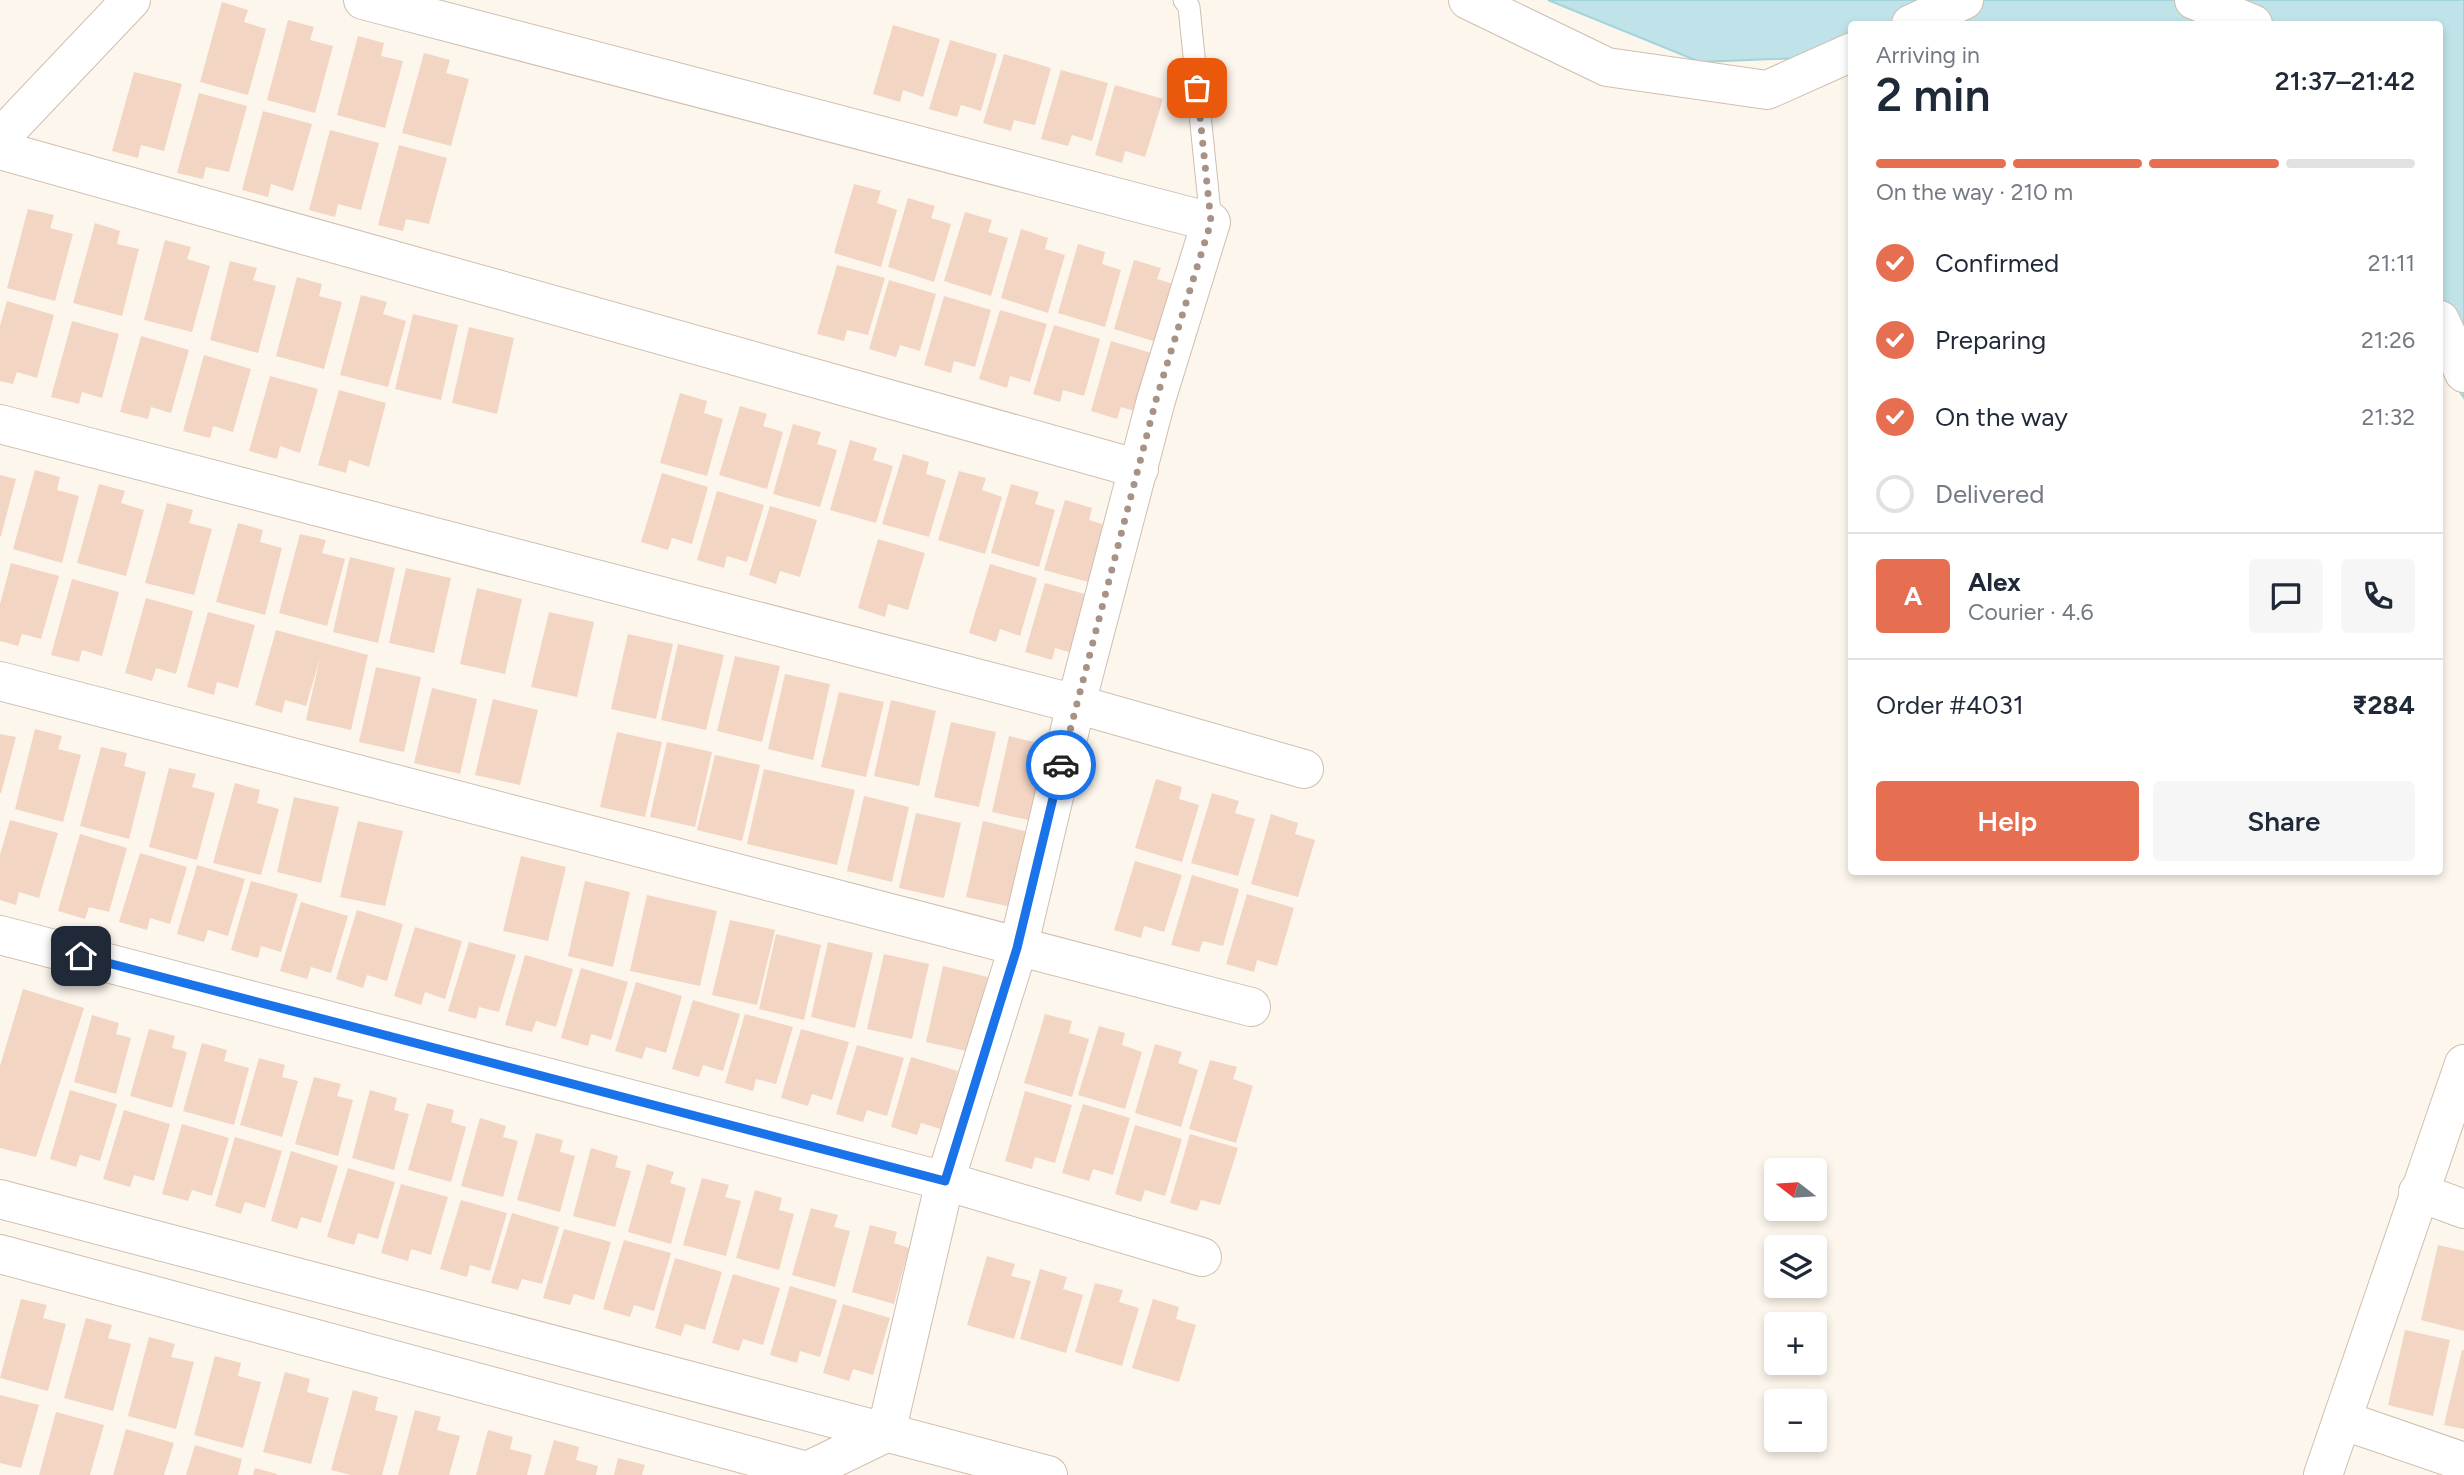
<!DOCTYPE html>
<html lang="en">
<head>
<meta charset="utf-8">
<style>
  :root { --surface:#fff; --page:#f6f6f7; --text:#1f2937; --muted:#747a83; --line:#e0e1e3; --accent:#e76f51 }
  body { margin:0; font-family:Figtree,sans-serif; background:var(--page); color:var(--text); height:100vh; display:flex; flex-direction:column; font-size:26px; white-space:nowrap }
  * { box-sizing:border-box; margin:0 }
  p { font-size:23px; color:var(--muted) }
  .icon { flex:none; width:38px; height:38px; fill:none; stroke:currentColor; stroke-width:2; stroke-linecap:round; stroke-linejoin:round }
  .map { position:relative; flex:1; overflow:hidden }
  .sheet { position:absolute; left:1848px; top:21px; width:595px; height:854px; display:flex; flex-direction:column; background:var(--surface); border-radius:7px; box-shadow:0 4px 10px #0003 }
  .sheet>* { flex:none }
  .needle { width:46px; rotate:287deg }
  .buttons { position:absolute; left:1764px; top:1158px; display:grid; gap:14px }
  .buttons a { display:grid; place-items:center; width:63px; height:63px; border-radius:7px; background:var(--surface); box-shadow:0 4px 10px #0003; font-size:35px }
  .pin { position:absolute; display:grid; place-items:center; width:60px; height:60px; color:#fff; margin:-30px; border-radius:14px; box-shadow:0 4px 10px #0006 }
  .courier { position:absolute; display:grid; place-items:center; width:70px; height:70px; margin:-35px; border:5px solid #1a73e8; border-radius:50%; background:#fff; color:#222; box-shadow:0 2px 9px #0007 }
  .head em { font-style:normal; font-weight:600 }
  .head div { display:flex; flex-direction:column-reverse }
  .head { display:flex; align-items:center; justify-content:space-between; height:119px; padding:0 28px }
  h1 { font-size:46px; font-weight:600; line-height:52px }
  .bar { display:grid; grid-template-columns:repeat(4,1fr); gap:10px 7px; align-content:center; height:84px; padding:0 28px }
  .bar i { height:9px; border-radius:5px; background:var(--line) }
  .bar .selected { background:var(--accent) }
  .bar p { grid-column:span 4 }
  .line { display:flex; align-items:center; gap:18px; padding:0 28px; border-top:2px solid var(--line) }
  .line div { flex:1 }
  .round { display:grid; place-items:center; flex:none; width:74px; height:74px; border-radius:7px; background:var(--page) }
  ol { padding:0 28px; list-style:none }
  li { display:flex; align-items:center; gap:21px; height:77px }
  li p { margin-inline-start:auto }
  li .icon { padding:7px; border-radius:50%; background:var(--accent); color:#fff; stroke-width:4 }
  li:last-child { color:var(--muted) }
  li i { width:38px; height:38px; border:4px solid var(--line); border-radius:50% }
  .primary-button { display:flex; gap:14px; margin-top:auto; padding:14px 28px }
  .primary-button a { flex:1; height:80px; border-radius:7px; background:var(--accent); color:#fff; font-size:28px; font-weight:600; line-height:80px; text-align:center }
  .primary-button a+a { background:var(--page); color:var(--text) }
  .map>svg:first-child { display:block }
</style>
</head>
<body>
<div class="map">
<svg width="2464" height="1475" viewBox="0 0 2464 1475">
  <rect width="100%" height="100%" fill="#fdf6ec"/>
  <path fill="#bfe3e8" stroke="#a5d3da" stroke-width="2" d="M1548,0h916v398l-24,-35v-339h-588l-1,32 -151,6z"/>
  <g fill="#f3d5c3">
    <path d="M222,2l26,8 -4,12 22,7 -18,66 -48,-13z"/>
    <path d="M288,20l26,7 -4,13 23,6 -18,67 -48,-13z"/>
    <path d="M893,25l47,14 -17,58 -20,-7 -3,12 -27,-8z"/>
    <path d="M358,36l26,7 -3,13 22,5 -18,67 -48,-13z"/>
    <path d="M950,40l47,14 -16,57 -20,-6 -4,12 -28,-8z"/>
    <path d="M424,53l26,7 -4,13 23,6 -18,67 -49,-13z"/>
    <path d="M1004,54l47,14 -16,57 -21,-5 -3,11 -28,-8z"/>
    <path d="M1061,70l47,13 -16,58 -20,-6 -4,11 -27,-7z"/>
    <path d="M134,72l48,12 -18,67 -23,-6 -3,13 -26,-7z"/>
    <path d="M1115,85l48,14 -18,58 -20,-6 -3,12 -27,-8z"/>
    <path d="M199,93l48,13 -18,66 -23,-5 -3,12 -26,-6z"/>
    <path d="M263,111l49,13 -19,67 -22,-7 -3,13 -26,-7z"/>
    <path d="M330,130l49,13 -18,67 -23,-6 -3,13 -26,-7z"/>
    <path d="M399,145l48,13 -18,66 -23,-5 -3,12 -25,-6z"/>
    <path d="M854,184l27,7 -4,12 20,7 -16,57 -47,-14z"/>
    <path d="M908,198l27,8 -4,12 20,6 -17,58 -46,-15z"/>
    <path d="M28,209l26,6 -4,13 23,6 -18,67 -48,-13z"/>
    <path d="M965,212l27,8 -4,12 20,6 -17,58 -47,-15z"/>
    <path d="M95,223l25,8 -3,13 22,5 -17,67 -49,-13z"/>
    <path d="M1021,229l27,9 -3,11 20,6 -17,58 -47,-15z"/>
    <path d="M165,240l26,7 -4,12 23,7 -18,66 -48,-12z"/>
    <path d="M1078,244l27,8 -3,12 19,6 -16,57 -47,-14z"/>
    <path d="M1134,260l27,8 -4,11 20,6 -17,58 -46,-14z"/>
    <path d="M230,261l27,7 -4,12 23,6 -18,67 -48,-13z"/>
    <path d="M837,265l48,13 -17,57 -21,-5 -3,11 -27,-7z"/>
    <path d="M297,277l25,7 -3,12 23,6 -18,67 -48,-13z"/>
    <path d="M889,280l47,14 -16,57 -20,-6 -4,12 -27,-8z"/>
    <path d="M361,295l26,7 -4,12 23,7 -18,66 -48,-12z"/>
    <path d="M944,296l47,14 -16,57 -21,-6 -3,12 -27,-8z"/>
    <path d="M7,301l47,14 -17,63 -20,-6 -4,12 -13,-3v-55z"/>
    <path d="M1000,310l47,14 -17,58 -20,-6 -3,12 -28,-9z"/>
    <path d="M413,314l45,11 -17,75 -46,-11z"/>
    <path d="M72,321l47,13 -17,64 -20,-6 -3,12 -28,-7z"/>
    <path d="M1054,325l46,14 -16,57 -21,-6 -3,12 -27,-8z"/>
    <path d="M469,327l45,11 -17,76 -45,-11z"/>
    <path d="M141,336l48,14 -18,63 -20,-6 -3,12 -28,-7z"/>
    <path d="M1111,341l47,14 -17,58 -20,-6 -4,12 -26,-8z"/>
    <path d="M204,355l47,14 -18,63 -20,-6 -3,12 -27,-7z"/>
    <path d="M270,376l48,13 -18,64 -20,-7 -3,13 -28,-8z"/>
    <path d="M339,390l47,13 -17,64 -20,-7 -3,13 -28,-8z"/>
    <path d="M680,393l27,8 -3,12 19,6 -16,57 -47,-13z"/>
    <path d="M740,406l27,8 -4,12 20,6 -16,57 -48,-14z"/>
    <path d="M793,424l28,8 -4,12 20,6 -17,57 -47,-13z"/>
    <path d="M850,440l27,8 -4,12 20,6 -17,57 -46,-13z"/>
    <path d="M903,454l26,8 -3,12 20,6 -17,57 -47,-13z"/>
    <path d="M35,470l25,7 -3,13 22,6 -17,67 -49,-14z"/>
    <path d="M959,471l27,7 -4,12 20,7 -17,57 -47,-14z"/>
    <path d="M662,473l46,14 -16,57 -20,-6 -4,12 -27,-8z"/>
    <path d="M0,475l16,4 -15,57h-1z"/>
    <path d="M99,484l26,7 -4,12 23,7 -18,66 -49,-13z"/>
    <path d="M1011,484l28,8 -4,12 20,6 -16,57 -48,-14z"/>
    <path d="M717,491l47,14 -17,57 -20,-6 -3,12 -27,-8z"/>
    <path d="M1065,500l27,8 -3,12 20,6 -17,57 -48,-13z"/>
    <path d="M167,503l26,7 -4,13 23,6 -18,66 -49,-12z"/>
    <path d="M770,506l47,14 -17,57 -20,-6 -4,13 -27,-9z"/>
    <path d="M238,523l25,7 -3,12 22,6 -17,67 -49,-13z"/>
    <path d="M300,534l26,6 -4,13 23,6 -18,67 -48,-13z"/>
    <path d="M878,539l47,14 -17,57 -20,-6 -3,13 -27,-9z"/>
    <path d="M350,557l45,11 -17,75 -45,-11z"/>
    <path d="M11,563l48,13 -18,63 -19,-5 -4,12 -18,-5v-37z"/>
    <path d="M990,564l47,14 -17,58 -20,-7 -4,13 -27,-9z"/>
    <path d="M406,568l45,10 -17,75 -45,-10z"/>
    <path d="M72,579l47,13 -17,64 -20,-6 -3,12 -28,-7z"/>
    <path d="M1045,583l47,13 -17,58 -20,-6 -3,12 -27,-8z"/>
    <path d="M477,588l45,11 -17,75 -45,-10z"/>
    <path d="M146,598l47,13 -17,63 -20,-6 -4,13 -27,-8z"/>
    <path d="M208,612l47,13 -17,63 -21,-6 -3,13 -27,-8z"/>
    <path d="M549,612l45,10 -17,75 -46,-10z"/>
    <path d="M276,630l92,25 -17,75 -45,-10 14,-62 -14,48 -21,-6 -3,13 -27,-8z"/>
    <path d="M628,634l45,10 -17,75 -45,-10z"/>
    <path d="M678,644l46,11 -18,75 -45,-10z"/>
    <path d="M735,656l45,10 -18,76 -45,-11z"/>
    <path d="M376,667l45,10 -17,75 -45,-10z"/>
    <path d="M785,674l45,10 -17,76 -45,-11z"/>
    <path d="M432,688l45,11 -17,75 -46,-11z"/>
    <path d="M839,692l45,10 -18,75 -45,-10z"/>
    <path d="M493,699l45,11 -18,75 -45,-10z"/>
    <path d="M891,700l45,11 -17,75 -45,-10z"/>
    <path d="M951,722l45,10 -17,75 -45,-10z"/>
    <path d="M35,729l27,7 -4,13 23,6 -18,67 -48,-13z"/>
    <path d="M617,732l45,10 -17,75 -45,-10z"/>
    <path d="M0,734l16,3 -15,56h-1z"/>
    <path d="M1009,736l45,11 -17,75 -45,-10z"/>
    <path d="M667,742l45,10 -17,75 -45,-10z"/>
    <path d="M101,747l26,6 -3,13 22,6 -17,67 -49,-13z"/>
    <path d="M715,755l45,10 -18,76 -45,-11z"/>
    <path d="M169,768l27,6 -4,13 23,6 -18,67 -48,-13z"/>
    <path d="M764,769l91,21 -18,75 -90,-21z"/>
    <path d="M1156,779l26,8 -3,12 20,6 -17,57 -47,-14z"/>
    <path d="M235,783l25,7 -3,13 22,6 -18,66 -48,-12z"/>
    <path d="M1212,793l27,8 -4,12 20,6 -17,57 -47,-13z"/>
    <path d="M864,796l45,11 -17,75 -45,-11z"/>
    <path d="M294,797l45,10 -18,76 -44,-11z"/>
    <path d="M916,813l45,10 -17,75 -45,-10z"/>
    <path d="M1271,814l27,9 -3,11 20,6 -17,57 -47,-13z"/>
    <path d="M10,820l48,13 -19,65 -20,-6 -3,13 -16,-5v-45z"/>
    <path d="M358,821l45,10 -18,75 -45,-9z"/>
    <path d="M983,821l45,11 -17,75 -45,-10z"/>
    <path d="M80,834l47,14 -18,64 -20,-5 -4,12 -27,-8z"/>
    <path d="M140,853l47,14 -17,57 -20,-6 -3,12 -28,-8z"/>
    <path d="M521,856l45,11 -18,74 -45,-10z"/>
    <path d="M1135,861l47,14 -18,57 -20,-6 -3,12 -27,-8z"/>
    <path d="M197,865l48,14 -17,57 -20,-6 -4,12 -27,-8z"/>
    <path d="M1192,875l47,14 -16,57 -20,-5 -4,11 -28,-7z"/>
    <path d="M251,881l47,13 -17,58 -20,-6 -3,12 -27,-8z"/>
    <path d="M585,881l45,11 -17,75 -45,-11z"/>
    <path d="M1247,894l47,14 -17,58 -20,-6 -3,12 -28,-8z"/>
    <path d="M647,895l70,16 -17,75 -70,-15z"/>
    <path d="M301,902l47,14 -17,57 -20,-6 -4,12 -27,-8z"/>
    <path d="M357,910l46,14 -16,57 -20,-6 -4,13 -27,-9z"/>
    <path d="M730,920l45,10 -18,75 -45,-10z"/>
    <path d="M415,927l47,14 -17,58 -20,-7 -4,13 -27,-9z"/>
    <path d="M776,934l45,11 -17,75 -45,-11z"/>
    <path d="M469,942l47,13 -17,57 -20,-5 -3,12 -28,-8z"/>
    <path d="M828,942l45,11 -18,75 -44,-11z"/>
    <path d="M884,954l45,10 -17,75 -45,-10z"/>
    <path d="M525,955l48,14 -17,58 -20,-6 -4,11 -27,-7z"/>
    <path d="M943,966l45,11 -17,75 -45,-10z"/>
    <path d="M581,968l47,14 -17,58 -20,-6 -3,12 -27,-8z"/>
    <path d="M636,982l46,14 -16,57 -20,-6 -4,12 -27,-8z"/>
    <path d="M23,989l61,19 -48,149 -36,-9v-82z"/>
    <path d="M693,1000l47,14 -17,57 -20,-6 -4,12 -27,-8z"/>
    <path d="M745,1014l48,13 -17,57 -20,-5 -3,12 -28,-8z"/>
    <path d="M1045,1014l27,7 -3,12 20,6 -17,58 -48,-14z"/>
    <path d="M92,1015l27,8 -3,11 15,4 -15,56 -42,-12z"/>
    <path d="M1099,1026l26,7 -3,12 20,7 -17,57 -47,-14z"/>
    <path d="M149,1029l26,7 -3,12 15,4 -15,56 -42,-12z"/>
    <path d="M801,1029l48,13 -17,58 -20,-6 -4,12 -27,-8z"/>
    <path d="M202,1043l25,7 -3,11 25,7 -15,57 -51,-14z"/>
    <path d="M1155,1044l27,8 -4,11 20,7 -17,57 -46,-14z"/>
    <path d="M857,1045l47,13 -17,58 -20,-6 -4,12 -27,-8z"/>
    <path d="M911,1057l47,14 -17,58 -20,-6 -4,12 -26,-8z"/>
    <path d="M259,1058l26,7 -3,12 16,4 -16,56 -42,-12z"/>
    <path d="M1210,1060l27,7 -4,12 20,7 -17,57 -47,-14z"/>
    <path d="M314,1077l27,7 -4,12 16,4 -15,56 -43,-12z"/>
    <path d="M70,1090l47,14 -17,57 -20,-6 -4,12 -26,-8z"/>
    <path d="M370,1090l27,8 -3,12 15,4 -15,56 -42,-12z"/>
    <path d="M1025,1091l47,14 -17,58 -20,-6 -3,12 -27,-8z"/>
    <path d="M427,1103l27,7 -3,12 15,5 -15,55 -43,-12z"/>
    <path d="M1083,1104l47,14 -17,57 -20,-6 -4,12 -27,-8z"/>
    <path d="M124,1110l46,14 -16,57 -20,-6 -4,12 -27,-8z"/>
    <path d="M480,1118l26,8 -3,11 15,4 -15,56 -42,-11z"/>
    <path d="M182,1124l47,14 -17,58 -20,-6 -4,11 -26,-7z"/>
    <path d="M1135,1125l47,14 -17,57 -20,-6 -4,12 -26,-8z"/>
    <path d="M536,1133l27,7 -3,12 15,4 -15,56 -43,-12z"/>
    <path d="M1190,1134l48,14 -18,57 -19,-5 -4,11 -27,-8z"/>
    <path d="M235,1137l47,14 -17,57 -20,-6 -4,12 -26,-8z"/>
    <path d="M591,1148l27,8 -3,11 16,4 -16,56 -42,-11z"/>
    <path d="M291,1151l47,15 -17,57 -20,-6 -4,12 -26,-8z"/>
    <path d="M647,1164l27,8 -4,11 16,5 -15,56 -43,-12z"/>
    <path d="M348,1168l47,14 -17,57 -20,-6 -4,12 -27,-8z"/>
    <path d="M702,1178l27,7 -4,12 16,4 -15,55 -43,-11z"/>
    <path d="M401,1184l47,13 -17,58 -20,-6 -3,12 -27,-8z"/>
    <path d="M755,1190l27,8 -3,12 15,4 -15,56 -43,-12z"/>
    <path d="M461,1200l46,13 -17,58 -20,-6 -3,12 -27,-8z"/>
    <path d="M811,1208l27,7 -4,12 16,4 -15,56 -43,-12z"/>
    <path d="M512,1213l47,14 -17,57 -20,-5 -4,11 -27,-7z"/>
    <path d="M870,1225l27,7 -3,11 15,5 -15,56 -42,-12z"/>
    <path d="M564,1229l47,13 -17,58 -20,-6 -4,11 -27,-7z"/>
    <path d="M624,1240l47,13 -17,58 -20,-6 -4,12 -27,-8z"/>
    <path d="M2438,1245l26,6v80l-43,-11z"/>
    <path d="M987,1256l28,8 -4,12 20,5 -17,58 -47,-14z"/>
    <path d="M675,1258l47,14 -17,58 -20,-6 -4,12 -26,-8z"/>
    <path d="M1040,1269l27,8 -4,12 20,6 -17,58 -46,-14z"/>
    <path d="M733,1274l47,14 -17,57 -20,-6 -4,12 -27,-8z"/>
    <path d="M1095,1283l28,7 -4,12 20,6 -17,58 -47,-14z"/>
    <path d="M790,1286l47,14 -17,57 -20,-6 -3,12 -27,-8z"/>
    <path d="M21,1299l26,6 -4,13 23,6 -18,67 -48,-13z"/>
    <path d="M1153,1299l26,8 -3,12 20,6 -17,57 -47,-14z"/>
    <path d="M843,1304l47,14 -17,57 -20,-6 -4,12 -26,-8z"/>
    <path d="M86,1318l26,7 -4,13 23,6 -18,67 -49,-13z"/>
    <path d="M2405,1330l45,10 -17,76 -45,-11z"/>
    <path d="M149,1337l26,7 -4,13 23,5 -18,67 -48,-13z"/>
    <path d="M2462,1350h2v79l-20,-4z"/>
    <path d="M215,1356l26,7 -3,13 23,6 -18,66 -49,-13z"/>
    <path d="M285,1372l25,7 -3,13 22,6 -18,66 -48,-12z"/>
    <path d="M353,1390l25,7 -3,13 23,6 -16,59h-31l-20,-5z"/>
    <path d="M0,1395l39,10 -18,63 -21,-5z"/>
    <path d="M415,1410l26,7 -4,13 23,6 -11,39h-51z"/>
    <path d="M56,1412l48,13 -14,50h-51z"/>
    <path d="M126,1429l48,14 -10,32h-51z"/>
    <path d="M488,1430l25,7 -3,12 22,6 -5,20h-51z"/>
    <path d="M554,1440l25,7 -3,13 22,6 -2,9h-52z"/>
    <path d="M195,1445l47,14 -4,16h-52z"/>
    <path d="M618,1458l27,7 -3,10h-28z"/>
    <path d="M255,1468l22,6v1h-24z"/>
  </g>
  <g fill="none" stroke-linecap="round" stroke-linejoin="round">
    <defs>
      <path id="service" d="M1184,0l5,7 22,215"/>
      <g id="minor">
        <path d="M363,0l848,222 -55,178 -80,304 -58,244 -73,233 -59,252"/>
        <path d="M1468,0l139,67 160,23 85,-38"/>
        <path d="M2194,0l59,24"/>
        <path d="M1911,24l53,-24"/>
        <path d="M0,138l131,-138"/>
        <path d="M0,150l1139,319"/>
        <path d="M2440,320l24,53"/>
        <path d="M0,424l1076,280 228,65"/>
        <path d="M0,681l1251,326"/>
        <path d="M0,935l945,246 257,76"/>
        <path d="M2418,1192l46,17"/>
        <path d="M0,1199l1048,276"/>
        <path d="M0,1254l807,217 79,-38"/>
        <path d="M2342,1420l122,42"/>
        <path d="M2323,1475l141,-411"/>
      </g>
    </defs>
    <use href="#service" stroke="#d1beb0" stroke-width="23"/>
    <use href="#minor" stroke="#d1beb0" stroke-width="40"/>
    <use href="#service" stroke="#fff" stroke-width="21"/>
    <use href="#minor" stroke="#fff" stroke-width="38"/>
  </g>
  <g fill="none" stroke-linecap="round" stroke-linejoin="round">
    <path stroke="#a89285" stroke-width="7" stroke-dasharray="0 12.6" d="M1061,765l95,-365 55,-178 -14,-134"/>
    <path stroke="#1a73e8" stroke-width="9" d="M81,956l864,225 72,-233 44,-183"/>
  </g>
</svg>
<div class="buttons">
<a><svg class="needle" viewBox="-14 -14 28 28"><path d="M0-13l5 13h-10z" fill="#e53935"/><path d="M0 13l5-13h-10z" fill="#747a83"/></svg></a>
<a><svg class="icon" aria-label="layers" viewBox="0 0 24 24"><path d="M12 4l9 5-9 5-9-5zM3 14l9 5 9-5"/></svg></a>
<a>+</a>
<a>−</a>
</div>
<div class="pin" style="left:1197px;top:88px;background:#ea580c"><svg class="icon" aria-label="bag" viewBox="0 0 24 24"><path d="M5 8h14l-1 12H6zM9 8a3 3 0 0 1 6 0"/></svg></div>
<div class="pin" style="left:81px;top:956px;background:#1f2937"><svg class="icon" aria-label="home" viewBox="0 0 24 24"><path d="M3 11l9-7 9 7M6 9v11h12V9"/></svg></div>
<div class="courier" style="left:1061px;top:765px"><svg class="icon" aria-label="car" viewBox="0 0 24 24"><path d="M5 17H2v-5l4-1 3-4h7l3 4 3 1v5h-3M9 17h6M6 11h13"/><circle cx="7" cy="17" r="2"/><circle cx="17" cy="17" r="2"/></svg></div>
<section class="sheet">
<div class="head"><div><h1>2 min</h1><p>Arriving in</p></div><em>21:37–21:42</em></div>
<div class="bar"><i class="selected"></i><i class="selected"></i><i class="selected"></i><i></i><p>On the way · 210 m</p></div>
<ol>
<li><svg class="icon" aria-label="check" viewBox="0 0 24 24"><path d="M5 12l5 5 9-10"/></svg>Confirmed<p>21:11</p></li>
<li><svg class="icon" aria-label="check" viewBox="0 0 24 24"><path d="M5 12l5 5 9-10"/></svg>Preparing<p>21:26</p></li>
<li><svg class="icon" aria-label="check" viewBox="0 0 24 24"><path d="M5 12l5 5 9-10"/></svg>On the way<p>21:32</p></li>
<li><i></i>Delivered</li>
</ol>
<div class="line" style="height:126px"><b class="round" style="background:var(--accent);color:#fff">A</b><div><b>Alex</b><p>Courier · 4.6</p></div><a class="round"><svg class="icon" aria-label="chat" viewBox="0 0 24 24"><path d="M4 5h16v11H9l-5 4z"/></svg></a><a class="round"><svg class="icon" aria-label="phone" viewBox="0 0 24 24"><path d="M5 4h4l2 5-3 2q2 4 5 5l2-3 5 2v4C11 20 4 13 5 4z"/></svg></a></div>
<div class="line" style="height:91px"><div>Order #4031</div><b>₹284</b></div>
<div class="primary-button"><a>Help</a><a>Share</a></div>
</section>
</div>
</body>
</html>
